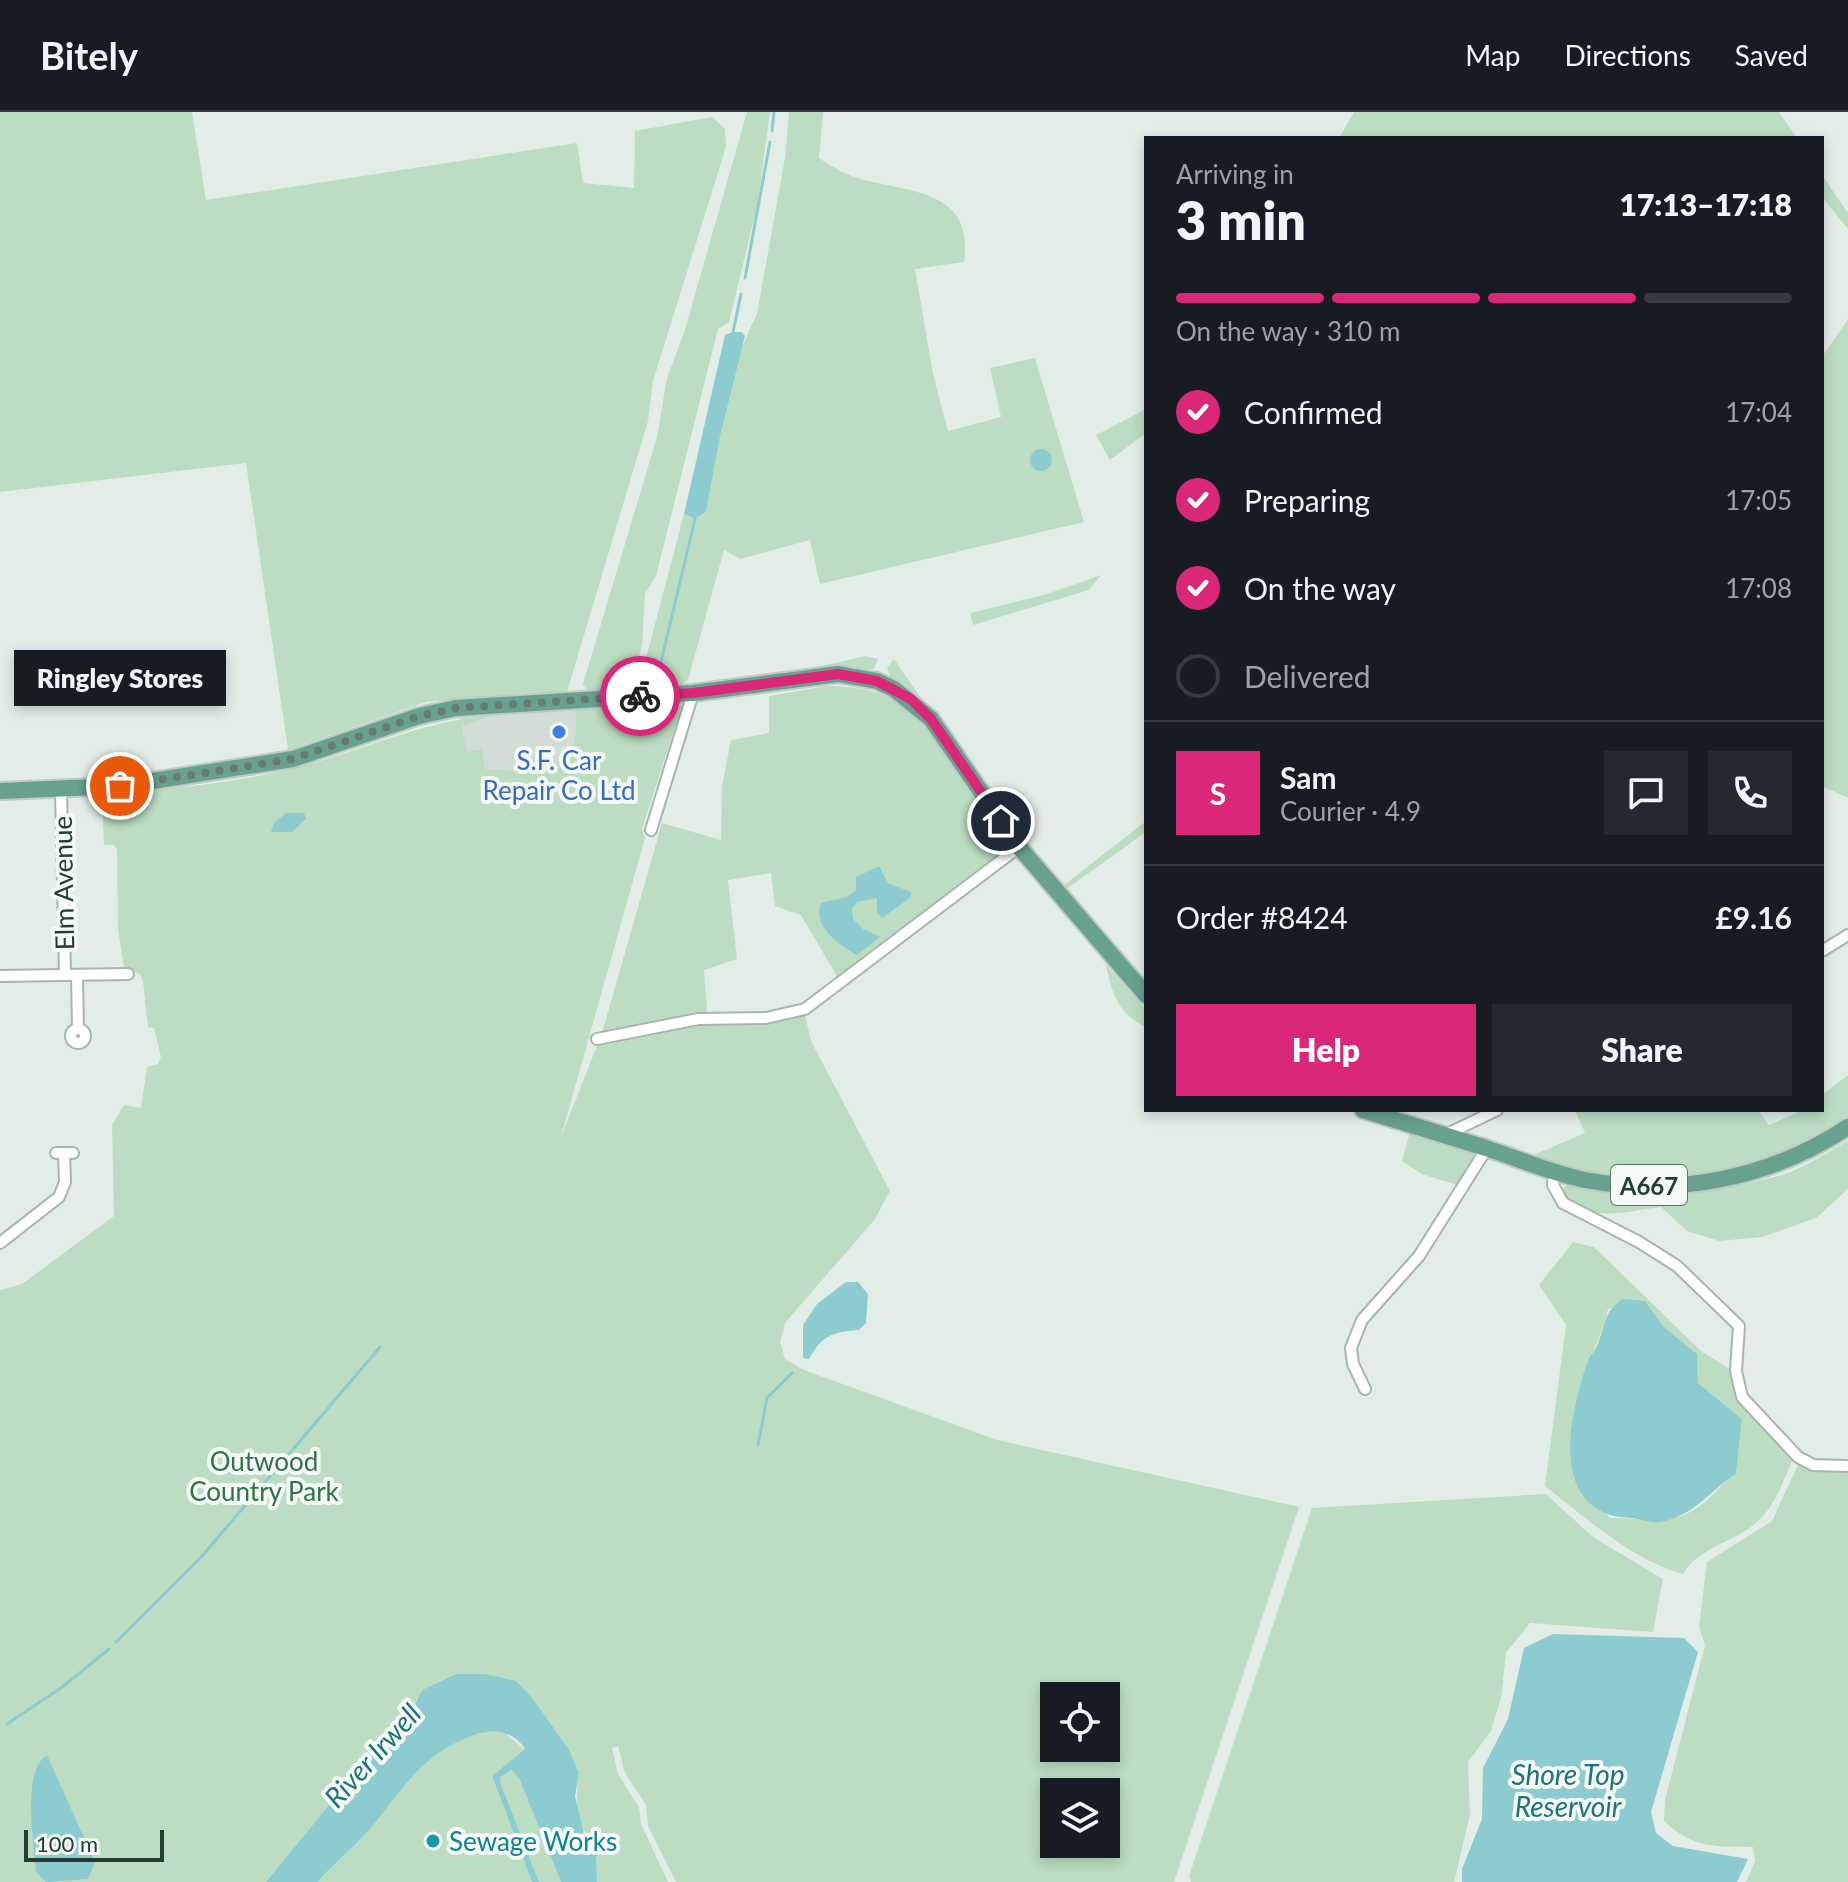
<!DOCTYPE html>
<html lang="en">
<head>
<meta charset="utf-8">
<style>
  :root { --surface:#171b24; --page:#242831; --text:#f1f3f6; --muted:#9ea1a6; --line:#363941; --accent:#db2777 }
  body { margin:0; font-family:Lato,sans-serif; background:var(--page); color:var(--text); height:100vh; display:flex; flex-direction:column; font-size:30px; white-space:nowrap }
  * { box-sizing:border-box; margin:0 }
  p { font-size:26px; color:var(--muted) }
  .icon { flex:none; width:44px; height:44px; fill:none; stroke:currentColor; stroke-width:2; stroke-linecap:round; stroke-linejoin:round }
  .map { position:relative; flex:1; overflow:hidden }
  .drawer { position:absolute; left:1144px; top:24px; width:680px; height:976px; display:flex; flex-direction:column; background:var(--surface); border-radius:0px; box-shadow:0 4px 12px #0003 }
  .drawer>* { flex:none }
  .buttons { position:absolute; left:1040px; top:1570px; display:grid; gap:16px }
  .buttons a { display:grid; place-items:center; width:80px; height:80px; border-radius:0px; background:var(--surface); box-shadow:0 4px 12px #0003; font-size:40px }
  .scale { position:absolute; left:24px; bottom:20px; width:140px; box-sizing:border-box; padding-left:8px; border:4px solid #233e34; border-top:0; font-size:22px; line-height:28px; white-space:nowrap; color:#233e34; -webkit-text-stroke:6px #f4f9f6; paint-order:stroke }
  .pin { position:absolute; display:grid; place-items:center; width:68px; height:68px; color:#fff; margin:-34px; border:4px solid #fff; border-radius:50%; box-shadow:0 2px 8px #0007 }
  .courier { position:absolute; display:grid; place-items:center; width:80px; height:80px; margin:-40px; border:6px solid #db2777; border-radius:50%; background:#fff; color:#222; box-shadow:0 2px 10px #0007 }
  .bubble { position:absolute; height:56px; border-radius:0px; background:var(--surface); box-shadow:0 4px 12px #0003; font-size:26px; font-weight:800; line-height:56px; text-align:center }
  .headline em { font-style:normal; font-weight:800 }
  .headline div { display:flex; flex-direction:column-reverse }
  .headline { display:flex; align-items:center; justify-content:space-between; height:136px; padding:0 32px }
  h1 { font-size:52px; font-weight:800; line-height:60px }
  .bar { display:grid; grid-template-columns:repeat(4,1fr); gap:12px 8px; align-content:center; height:96px; padding:0 32px }
  .bar i { height:10px; border-radius:6px; background:var(--line) }
  .bar .selected { background:var(--accent) }
  .bar p { grid-column:span 4 }
  .line { display:flex; align-items:center; gap:20px; padding:0 32px; border-top:2px solid var(--line) }
  .line div { flex:1 }
  .round { display:grid; place-items:center; flex:none; width:84px; height:84px; border-radius:0px; background:var(--page) }
  ol { padding:0 32px; list-style:none }
  li { display:flex; align-items:center; gap:24px; height:88px }
  li p { margin-inline-start:auto }
  li .icon { padding:8px; border-radius:50%; background:var(--accent); color:#fff; stroke-width:4 }
  li:last-child { color:var(--muted) }
  li i { width:44px; height:44px; border:4px solid var(--line); border-radius:50% }
  .primary-button { display:flex; gap:16px; margin-top:auto; padding:16px 32px }
  .primary-button a { flex:1; height:92px; border-radius:0px; background:var(--accent); color:#fff; font-size:32px; font-weight:800; line-height:92px; text-align:center }
  .primary-button a+a { background:var(--page); color:var(--text) }
  header { display:flex; align-items:center; gap:48px; box-sizing:border-box; height:112px; padding:0 40px; background:var(--surface); border-bottom:2px solid var(--line) }
  header strong { font-size:38px }
  nav { display:flex; gap:44px; margin-inline-start:auto; font-size:28px }
  .map>svg:first-child { display:block }
</style>
</head>
<body>
<header>
<strong>Bitely</strong>
<nav><a>Map</a><a>Directions</a><a>Saved</a></nav>
</header>
<div class="map">
<svg width="1848" height="1770" viewBox="0 0 1848 1770">
  <rect width="100%" height="100%" fill="#e3ede8"/>
  <path fill="#d1ddd6" d="M575,597l1,23 -7,30 -47,9 -37,-2 -18,-17 -7,-34z"/>
  <g fill="#bcddc2" fill-rule="evenodd">
    <path d="M0,0h192l14,88 371,-57 6,40 51,5 1,-57 77,-14 13,12 1,18 -73,234 -5,40 -81,271 -141,10 -138,48 -42,-287 -246,29z"/>
    <path d="M747,0h23l-13,95 -28,115 -11,7 -62,247 -11,18 -3,51 -12,44 -42,3 -5,-8 74,-247 10,-59 17,-45z"/>
    <path d="M789,0h34l-4,46c12,8 25,16 39,20 50,15 117,10 106,84l-49,7 18,105 15,57 53,-14 -11,-49 45,-10 49,164 -264,62 -10,-44 -70,19 -16,-9 -36,130 -10,7 -40,2 46,-175 11,5 11,-7c12,-65 20,-139 51,-198l28,-156z"/>
    <path d="M1354,0h425l18,26h-458z"/>
    <path d="M1822,63l26,38v16l-26,-32z"/>
    <path d="M1848,207v479l-26,-12v-429z"/>
    <path d="M1146,297v24l-36,27 -14,-25z"/>
    <path d="M1101,463l-12,15 -116,35 -3,-12 77,-19z"/>
    <path d="M865,544l13,3 -4,10 -45,-1 -33,4z"/>
    <path d="M894,547l31,45 -34,-25 -4,-11z"/>
    <path d="M827,574c23,0 45,3 66,13 41,20 92,110 119,149l-174,130 -37,-63 -26,-9 -4,-33 -43,7 9,79 -33,11 4,53 63,1 34,-9 6,26 79,150 -15,28 -90,104 -5,19 5,17 19,11 193,70 302,67 -125,375h-498l-28,-56 -2,-21 -21,-32 -7,-27 -6,2 6,26 21,33 2,17 27,58h-71l-1,-35c-19,-21 -22,-47 -17,-74l-94,-99h-29l-34,16 -13,27 -41,40 -102,125h-266v-592l22,-6 92,-68 -2,-91 12,-20 17,3 6,-41 11,-3 3,-7 -7,-29 -6,-1 -5,-46 -3,-7 -16,-7 -6,-38 -1,-80 -3,-4h-10l-2,-50c63,-6 127,-11 189,-26 68,-17 131,-48 202,-54l-31,11 5,26 15,-3 3,20 36,2 4,-11 44,2 7,-30 -1,-23 107,-4 -40,124 3,9 -84,299 41,-104 60,-210 59,17 1,-53 9,-47 38,-7v-37zM1054,1584h52v52h-52zM1054,1680h52v52h-52z"/>
    <path d="M1146,709v11l-81,58 -2,-4z"/>
    <path d="M1106,853l40,45v17c-28,-12 -34,-34 -40,-62z"/>
    <path d="M1848,963v43c-21,13 -42,27 -65,37 -76,32 -173,30 -249,0l51,-22 -10,-23h183l11,15 34,-15h19v-15z"/>
    <path d="M1410,1020l68,20 -21,33 -35,-11 -20,-13z"/>
    <path d="M1848,1029v48l-32,29 -54,19 -43,4 -32,-10 -26,-24c-34,4 -81,19 -101,-18l9,-5c68,17 146,11 213,-9 23,-7 45,-23 66,-34z"/>
    <path d="M1573,1130l21,5 107,104 30,19 6,29 56,60c-8,18 -16,41 -29,56 -21,26 -65,30 -81,59 -51,-14 -97,-56 -138,-88l21,-161 -27,-40zM1645,1189l18,25 34,28 1,29 44,36 -6,55c-15,9 -24,25 -39,34 -28,19 -57,9 -88,10 -7,-19 -36,-75 -36,-92 0,-42 26,-77 35,-117z"/>
    <path d="M1798,1353l18,7 32,-1v411h-102l9,-21 -2,-14c-38,-1 -60,2 -89,-26l1,-21 40,-155 -6,-18 8,-65 65,-41z"/>
    <path d="M1546,1382l47,43 70,42 -10,53 -123,-9 -24,30 -5,45 -10,33 -23,31 2,53 -16,67h-263l-2,-6 123,-368z"/>
    <path d="M491,1619l13,1 21,18 -33,26 40,106h-214c11,-14 26,-26 39,-39 42,-45 67,-101 134,-112z"/>
    <path d="M513,1658l6,8 42,104h-22l-38,-98 -1,-7z"/>
  </g>
  <g fill="#8cccd1">
    <path d="M733,220h9l3,4 -25,100 -14,76 -11,7 -11,-5 41,-179z"/>
    <circle cx="1041" cy="348" r="11"/>
    <path d="M286,701h18l2,6 -14,13h-21l3,-9z"/>
    <path d="M879,754l9,17 23,9v5l-29,21 -5,-5v-15l-20,4 -5,6 1,11 10,10 17,8 -23,18c-18,-10 -45,-29 -36,-52l26,-6 9,-7v-13z"/>
    <path d="M846,1170h12l10,12 -2,29 -7,7c-26,2 -37,5 -50,29l-6,-1v-33l14,-21z"/>
    <path d="M1622,1187l23,2 18,25 34,28 1,29 44,36 -6,55c-27,17 -42,42 -76,48 -9,2 -20,-4 -30,-4 -82,-4 -62,-102 -42,-157 2,-6 7,-10 9,-15 9,-21 5,-32 25,-47z"/>
    <path d="M1553,1522l131,4 14,14 -47,160 5,21 17,13 75,13 -11,23h-275v-13l20,-50 1,-51 25,-49 16,-71z"/>
    <path d="M456,1562h29l31,7 17,18 36,51 10,23 -4,23 9,37 12,14 1,35h-36l-42,-104 -7,-8 -12,7 1,7 38,98h-7l-40,-106 33,-27c-11,-17 -29,-21 -48,-15 -63,21 -78,66 -120,109 -13,13 -28,25 -39,39h-52l102,-125 41,-40 13,-27z"/>
    <path d="M47,1643l48,107 -7,17 -42,3 -10,-10c-2,-29 -15,-101 11,-117z"/>
  </g>
  <g fill="none" stroke-linecap="round" stroke-linejoin="round">
    <g stroke="#8cccd1" stroke-width="3">
      <path d="M772,19l2,-19"/>
      <path d="M745,166l25,-136"/>
      <path d="M733,220l8,-38"/>
      <path d="M656,571l39,-164"/>
      <path d="M758,1333l9,-47 25,-25"/>
      <path d="M116,1530l87,-87 177,-208"/>
      <path d="M7,1612l54,-36 48,-39"/>
    </g>
    <defs>
      <g id="minor">
        <path d="M61,679l4,184"/>
        <path d="M651,718l42,-137"/>
        <path d="M1822,839l26,-16"/>
        <path d="M77,863l1,54"/>
        <path d="M0,864l128,-2"/>
        <circle cx="78" cy="924" r="7"/>
        <path d="M597,927l101,-20 68,-1 39,-9 214,-162"/>
        <path d="M1445,1023l52,-25"/>
        <path d="M56,1041h17"/>
        <path d="M1554,1060l-1,13 10,18 76,39 38,24 62,60 -3,45 6,26 56,60 15,8 35,1"/>
        <path d="M0,1131l59,-46 6,-15 -1,-29"/>
        <path d="M1365,1277l-12,-25 -2,-16 11,-28 57,-64 68,-108"/>
      </g>
      <g id="primary">
        <path d="M0,679l120,-5 173,-27 126,-43 37,-8 237,-15 145,-19 39,7 17,8 37,30 88,128 127,148"/>
        <path d="M1363,998c41,13 82,25 123,38 33,11 65,25 99,32 92,17 186,-2 263,-53"/>
      </g>
    </defs>
    <use href="#minor" stroke="#a6b5ae" stroke-width="14"/>
    <use href="#primary" stroke="#c1c9c6" stroke-width="20"/>
    <use href="#minor" stroke="#fff" stroke-width="10"/>
    <use href="#primary" stroke="#68a18e" stroke-width="16"/>
  </g>
  <g fill="none" stroke-linecap="round" stroke-linejoin="round">
    <path stroke="#667b73" stroke-width="8" stroke-dasharray="0 14.4" d="M120,674l173,-27 126,-43 37,-8 184,-12"/>
    <path stroke="#db2777" stroke-width="10" d="M640,584l53,-3 145,-19 39,7 34,18 20,20 70,102"/>
  </g>
  <circle fill="#3f7fe0" stroke="#f4f9f6" stroke-width="3" cx="559" cy="620" r="8"/>
  <circle fill="#0f9aa8" stroke="#f4f9f6" stroke-width="3" cx="433" cy="1729" r="8"/>
  <g text-anchor="middle" dominant-baseline="central" stroke-width="8" stroke-linejoin="round" paint-order="stroke">
    <rect fill="#f4f9f6" stroke="#62766e" stroke-width="2" x="1611" y="1053" width="76" height="40" rx="6"/>
    <g font-size="24" font-weight="bold" fill="#233e34">
      <text x="1649" y="1073">A667</text>
    </g>
    <g font-size="26" fill="#366cbe" stroke="#f4f9f6">
      <text x="559" y="648">S.F. Car<tspan x="559" dy="30">Repair Co Ltd</tspan></text>
    </g>
    <g font-size="26" fill="#233e34" stroke="#f4f9f6">
      <text transform="translate(63 771) rotate(-91)">Elm Avenue</text>
    </g>
    <g font-size="26" fill="#2e7443" stroke="#f4f9f6">
      <text x="264" y="1349">Outwood<tspan x="264" dy="30">Country Park</tspan></text>
    </g>
    <g font-size="26" fill="#0d838f" stroke="#f4f9f6" text-anchor="start">
      <text x="449" y="1729">Sewage Works</text>
    </g>
    <g font-size="28" font-style="italic" fill="#1e7279" stroke="#f4f9f6">
      <text transform="translate(372 1643) rotate(-48)">River Irwell</text>
      <text x="1568" y="1662">Shore Top<tspan x="1568" dy="32">Reservoir</tspan></text>
    </g>
  </g>
</svg>
<div class="buttons">
<a><svg class="icon" aria-label="locate" viewBox="0 0 24 24"><circle cx="12" cy="12" r="6"/><path d="M12 2v4M12 18v4M2 12h4M18 12h4"/></svg></a>
<a><svg class="icon" aria-label="layers" viewBox="0 0 24 24"><path d="M12 4l9 5-9 5-9-5zM3 14l9 5 9-5"/></svg></a>
</div>
<div class="scale">100 m</div>
<div class="pin" style="left:120px;top:674px;background:#ea580c"><svg class="icon" aria-label="bag" viewBox="0 0 24 24"><path d="M5 8h14l-1 12H6zM9 8a3 3 0 0 1 6 0"/></svg></div>
<div class="pin" style="left:1001px;top:709px;background:#1f2937"><svg class="icon" aria-label="home" viewBox="0 0 24 24"><path d="M3 11l9-7 9 7M6 9v11h12V9"/></svg></div>
<div class="courier" style="left:640px;top:584px"><svg class="icon" aria-label="bike" viewBox="0 0 24 24"><circle cx="6" cy="16" r="4"/><circle cx="18" cy="16" r="4"/><path d="M6 16l4-8h5l3 8M10 8l3 8H6M13 5h3"/></svg></div>
<div class="bubble" style="left:14px;top:538px;width:212px">Ringley Stores</div>
<section class="drawer">
<div class="headline"><div><h1>3 min</h1><p>Arriving in</p></div><em>17:13–17:18</em></div>
<div class="bar"><i class="selected"></i><i class="selected"></i><i class="selected"></i><i></i><p>On the way · 310 m</p></div>
<ol>
<li><svg class="icon" aria-label="check" viewBox="0 0 24 24"><path d="M5 12l5 5 9-10"/></svg>Confirmed<p>17:04</p></li>
<li><svg class="icon" aria-label="check" viewBox="0 0 24 24"><path d="M5 12l5 5 9-10"/></svg>Preparing<p>17:05</p></li>
<li><svg class="icon" aria-label="check" viewBox="0 0 24 24"><path d="M5 12l5 5 9-10"/></svg>On the way<p>17:08</p></li>
<li><i></i>Delivered</li>
</ol>
<div class="line" style="height:144px"><b class="round" style="background:var(--accent);color:#fff">S</b><div><b>Sam</b><p>Courier · 4.9</p></div><a class="round"><svg class="icon" aria-label="chat" viewBox="0 0 24 24"><path d="M4 5h16v11H9l-5 4z"/></svg></a><a class="round"><svg class="icon" aria-label="phone" viewBox="0 0 24 24"><path d="M5 4h4l2 5-3 2q2 4 5 5l2-3 5 2v4C11 20 4 13 5 4z"/></svg></a></div>
<div class="line" style="height:104px"><div>Order #8424</div><b>£9.16</b></div>
<div class="primary-button"><a>Help</a><a>Share</a></div>
</section>
</div>
</body>
</html>
